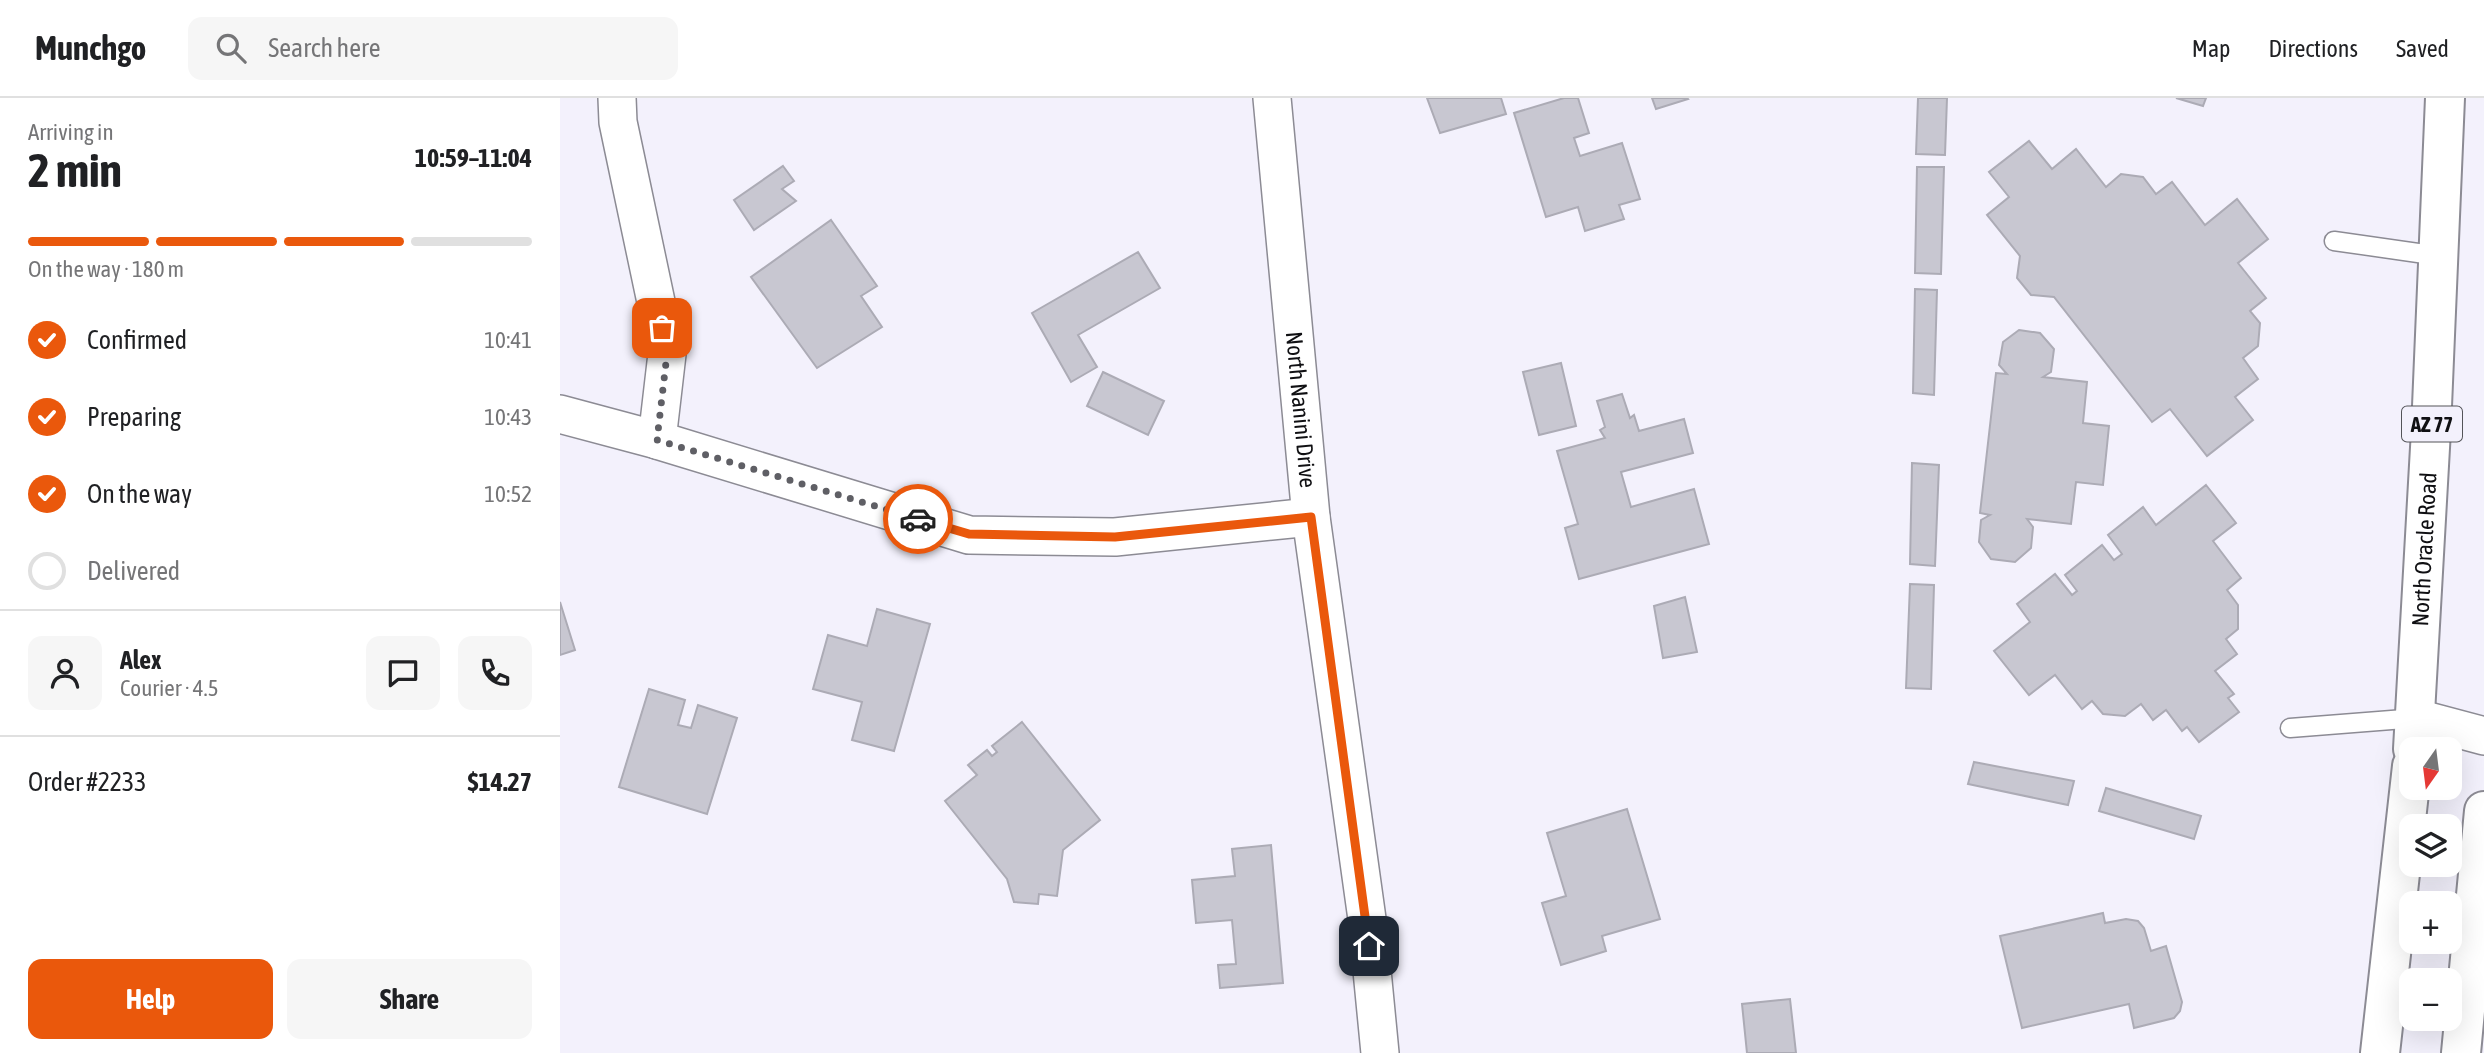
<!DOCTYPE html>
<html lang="en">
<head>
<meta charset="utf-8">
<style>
  :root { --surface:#fff; --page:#f6f6f6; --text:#202124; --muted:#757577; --line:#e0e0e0; --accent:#ea580c }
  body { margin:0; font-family:"Asap Condensed",sans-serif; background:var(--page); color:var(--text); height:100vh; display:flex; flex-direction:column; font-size:26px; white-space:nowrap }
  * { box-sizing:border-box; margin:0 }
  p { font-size:23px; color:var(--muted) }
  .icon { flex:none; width:38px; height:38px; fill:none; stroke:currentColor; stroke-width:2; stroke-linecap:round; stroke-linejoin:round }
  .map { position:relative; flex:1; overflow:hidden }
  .sheet { display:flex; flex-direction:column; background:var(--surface); width:560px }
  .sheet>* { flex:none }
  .needle { width:46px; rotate:194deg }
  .buttons { position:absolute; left:1839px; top:639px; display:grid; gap:14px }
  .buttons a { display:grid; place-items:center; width:63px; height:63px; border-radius:14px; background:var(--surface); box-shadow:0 7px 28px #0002; font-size:35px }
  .pin { position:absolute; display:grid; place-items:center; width:60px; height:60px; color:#fff; margin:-30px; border-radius:14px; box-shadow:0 4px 10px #0006 }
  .courier { position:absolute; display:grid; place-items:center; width:70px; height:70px; margin:-35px; border:5px solid #ea580c; border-radius:50%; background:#fff; color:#222; box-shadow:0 2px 9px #0007 }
  .summary em { font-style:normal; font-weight:700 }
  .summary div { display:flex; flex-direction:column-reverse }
  .summary { display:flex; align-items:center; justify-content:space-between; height:119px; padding:0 28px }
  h1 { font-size:46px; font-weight:700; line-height:52px }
  .bar { display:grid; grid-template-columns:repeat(4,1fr); gap:10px 7px; align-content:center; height:84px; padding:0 28px }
  .bar i { height:9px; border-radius:5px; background:var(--line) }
  .bar .active { background:var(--accent) }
  .bar p { grid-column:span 4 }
  .line { display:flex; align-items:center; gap:18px; padding:0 28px; border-top:2px solid var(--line) }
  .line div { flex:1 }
  .round { display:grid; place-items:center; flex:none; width:74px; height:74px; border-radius:14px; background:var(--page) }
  ol { padding:0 28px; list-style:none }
  li { display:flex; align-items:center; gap:21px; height:77px }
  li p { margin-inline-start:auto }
  li .icon { padding:7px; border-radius:50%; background:var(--accent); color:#fff; stroke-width:4 }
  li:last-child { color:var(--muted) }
  li i { width:38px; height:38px; border:4px solid var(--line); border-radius:50% }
  .cta { display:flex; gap:14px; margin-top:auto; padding:14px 28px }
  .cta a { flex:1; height:80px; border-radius:14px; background:var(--accent); color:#fff; font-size:28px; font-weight:700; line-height:80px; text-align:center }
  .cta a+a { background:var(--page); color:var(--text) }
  header { display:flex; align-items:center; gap:42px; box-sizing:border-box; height:98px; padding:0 35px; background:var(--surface); border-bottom:2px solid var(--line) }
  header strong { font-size:33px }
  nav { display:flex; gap:38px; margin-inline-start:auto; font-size:24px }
  .search { width:490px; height:63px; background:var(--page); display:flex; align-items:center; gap:18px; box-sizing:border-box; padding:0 24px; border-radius:14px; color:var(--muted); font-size:26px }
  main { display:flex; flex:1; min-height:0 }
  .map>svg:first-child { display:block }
</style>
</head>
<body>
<header>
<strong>Munchgo</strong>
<div class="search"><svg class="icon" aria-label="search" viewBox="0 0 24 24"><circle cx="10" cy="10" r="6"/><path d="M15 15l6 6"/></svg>Search here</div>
<nav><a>Map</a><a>Directions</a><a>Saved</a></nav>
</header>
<main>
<section class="sheet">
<div class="summary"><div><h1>2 min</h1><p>Arriving in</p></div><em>10:59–11:04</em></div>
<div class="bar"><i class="active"></i><i class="active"></i><i class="active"></i><i></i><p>On the way · 180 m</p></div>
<ol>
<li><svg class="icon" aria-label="check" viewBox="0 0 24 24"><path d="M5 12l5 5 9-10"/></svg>Confirmed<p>10:41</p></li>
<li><svg class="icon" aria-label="check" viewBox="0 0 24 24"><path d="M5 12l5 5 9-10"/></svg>Preparing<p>10:43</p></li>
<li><svg class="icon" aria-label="check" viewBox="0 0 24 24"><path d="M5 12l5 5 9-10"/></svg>On the way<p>10:52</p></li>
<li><i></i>Delivered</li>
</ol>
<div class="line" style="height:126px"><a class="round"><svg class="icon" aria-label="person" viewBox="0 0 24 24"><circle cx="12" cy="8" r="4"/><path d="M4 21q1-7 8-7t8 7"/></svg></a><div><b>Alex</b><p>Courier · 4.5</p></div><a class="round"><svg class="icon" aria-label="chat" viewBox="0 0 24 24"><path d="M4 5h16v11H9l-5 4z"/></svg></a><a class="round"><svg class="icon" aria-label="phone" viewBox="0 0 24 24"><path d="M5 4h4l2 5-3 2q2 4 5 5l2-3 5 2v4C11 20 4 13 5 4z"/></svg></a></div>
<div class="line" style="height:91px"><div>Order #2233</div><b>$14.27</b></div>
<div class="cta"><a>Help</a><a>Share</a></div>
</section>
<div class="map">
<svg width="1924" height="955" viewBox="0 0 1924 955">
  <rect width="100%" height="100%" fill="#f3f1fc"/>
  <g fill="#c8c7d1" stroke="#acabb5" stroke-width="2">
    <path d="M867,0h74l5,16 -66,19z"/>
    <path d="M1004,0h14l11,35 -15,5 6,18 42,-13 18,56 -21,6 5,14 -39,12 -7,-24 -32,10 -32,-104z"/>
    <path d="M1092,0h35l1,1 -32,10z"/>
    <path d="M1358,0h29l-2,57 -29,-1z"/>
    <path d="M1616,0h30l-3,8z"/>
    <path d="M1469,43l23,28 24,-20 30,38 15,-13 22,3 13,17 16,-12 33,43 32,-26 31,40 -30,24 28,35 -16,13 10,12 -2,23 -15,12 15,21 -23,18 18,23 -46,36 -37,-47 -18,13 -98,-125 -23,-2 -14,-17 3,-22 -33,-41 22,-18 -20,-25z"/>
    <path d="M223,68l11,15 -12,8 14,12 -42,29 -20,-30z"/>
    <path d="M1357,69h27l-3,107 -26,-1z"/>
    <path d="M271,122l46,66 -16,10 21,31 -65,41 -66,-91z"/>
    <path d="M578,154l22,36 -82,47 19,32 -26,15 -39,-69z"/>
    <path d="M1355,191l22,1 -3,105 -21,-2z"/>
    <path d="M1459,232l21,3 14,16 -3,23 -8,5 44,5 -4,41 26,3 -6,59 -27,-3 -5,42 -44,-5 6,8 -2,21 -16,14 -24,-3 -12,-17 2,-22 9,-5 -10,-2 16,-140 11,1 -8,-9 4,-23z"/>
    <path d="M1001,265l15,63 -37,9 -16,-63z"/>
    <path d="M543,274l61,29 -16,34 -61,-29z"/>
    <path d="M1062,296l8,24 4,-3 5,16 45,-12 9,34 -72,19 10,35 63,-18 15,55 -130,35 -14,-51 13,-4 -21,-73 48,-13 -5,-8 5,-3 -8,-26z"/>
    <path d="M1352,365l27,2 -4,101 -25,-2z"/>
    <path d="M1646,387l30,38 -23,18 28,37 -14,12 11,15v24l-12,10 11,15 -22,17 19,23 -6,4 11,14 -40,30 -12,-15 -5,4 -16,-21 -13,10 -12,-16 -16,12 -22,-2 -11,-13 -10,8 -27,-34 -26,20 -35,-44 36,-29 -13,-18 38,-30 17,21 5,-4 -12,-16 37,-30 12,15 8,-6 -14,-19 35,-28 13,18z"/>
    <path d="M1350,486l24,1 -3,104 -25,-1z"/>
    <path d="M1125,499l12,55 -34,6 -9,-52z"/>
    <path d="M0,504l15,48 -15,5z"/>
    <path d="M317,511l53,15 -36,127 -42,-11 10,-38 -49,-13 15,-54 39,11z"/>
    <path d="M89,591l36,11 -7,25 13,3 7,-23 39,13 -30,96 -88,-27z"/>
    <path d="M462,624l78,98 -37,30 -6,46 -18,-2 -1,10 -24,-2 -7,-23 -62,-78 32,-26 -9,-10 19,-15 5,6 5,-4 -5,-6z"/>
    <path d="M1414,664l100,19 -6,24 -100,-21z"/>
    <path d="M1546,690l95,28 -7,23 -95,-28z"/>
    <path d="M1067,711l33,110 -58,17 4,15 -45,14 -19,-62 24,-7 -19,-63z"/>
    <path d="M711,747l12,138 -63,5 -2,-23 18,-1 -4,-44 -36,3 -4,-43 43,-4 -3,-27z"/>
    <path d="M1543,815l2,10 21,-4 12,2 6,7 7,23 15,-5 16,56 -2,9 -6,7 -40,10 -5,-24 -107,24 -22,-92z"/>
    <path d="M1230,901l6,54h-49l-5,-49z"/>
  </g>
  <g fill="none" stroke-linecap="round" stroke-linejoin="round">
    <defs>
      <g id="lane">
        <path d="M1774,143l105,15"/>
        <path d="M1730,630l127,-10"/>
      </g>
      <g id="street">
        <path d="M57,0l1,24 49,232 -10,86"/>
        <path id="s1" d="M712,0l39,419 56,402 13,134"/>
        <path d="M0,316l97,26 312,95 146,2 196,-20"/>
        <path d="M1857,620l67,18"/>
      </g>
      <g id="highway">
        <path id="s2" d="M1853,651l18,-319 14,-332"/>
        <path d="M1820,955l32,-287"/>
        <path d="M1901,955l23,-242"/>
      </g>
    </defs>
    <use href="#lane" stroke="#8c8b94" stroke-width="21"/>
    <use href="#street" stroke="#8c8b94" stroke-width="40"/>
    <use href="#highway" stroke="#8c8b94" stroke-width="42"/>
    <use href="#lane" stroke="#fff" stroke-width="18"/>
    <use href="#street" stroke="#fff" stroke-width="37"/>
    <use href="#highway" stroke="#fff" stroke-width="38"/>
  </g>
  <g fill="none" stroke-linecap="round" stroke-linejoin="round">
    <path stroke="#5f5f65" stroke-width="7" stroke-dasharray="0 12.6" d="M102,230l5,26 -10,86 261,79"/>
    <path stroke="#ea580c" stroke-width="9" d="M358,421l51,15 146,3 196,-20 58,429"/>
  </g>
  <g text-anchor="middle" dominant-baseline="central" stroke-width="5" stroke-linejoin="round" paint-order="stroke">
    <rect fill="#f3f1fc" stroke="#545459" stroke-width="2" x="1842" y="308.5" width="60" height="35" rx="5"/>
    <g font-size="21" font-weight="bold" fill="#101013">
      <text x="1872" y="326">AZ 77</text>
    </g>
    <g font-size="23" fill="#101013" stroke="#f3f1fc">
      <text stroke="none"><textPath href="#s1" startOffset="313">North Nanini Drive</textPath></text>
      <text stroke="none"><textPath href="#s2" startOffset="200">North Oracle Road</textPath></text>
    </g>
  </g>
</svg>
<div class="buttons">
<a><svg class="needle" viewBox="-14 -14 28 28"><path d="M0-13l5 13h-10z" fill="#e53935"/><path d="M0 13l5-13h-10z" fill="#757577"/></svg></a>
<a><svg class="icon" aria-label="layers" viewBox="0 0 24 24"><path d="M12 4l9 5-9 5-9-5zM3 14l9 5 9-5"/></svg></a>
<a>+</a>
<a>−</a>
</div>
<div class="pin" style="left:102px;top:230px;background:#ea580c"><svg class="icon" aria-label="bag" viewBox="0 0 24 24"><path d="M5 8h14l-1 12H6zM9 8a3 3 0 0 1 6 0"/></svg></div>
<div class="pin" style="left:809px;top:848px;background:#1f2937"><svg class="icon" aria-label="home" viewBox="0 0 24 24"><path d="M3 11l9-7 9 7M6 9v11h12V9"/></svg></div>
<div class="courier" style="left:358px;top:421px"><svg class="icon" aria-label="car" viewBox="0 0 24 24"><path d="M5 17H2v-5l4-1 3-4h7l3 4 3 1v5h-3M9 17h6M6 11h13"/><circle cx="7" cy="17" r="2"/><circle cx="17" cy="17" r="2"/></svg></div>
</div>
</main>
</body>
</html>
